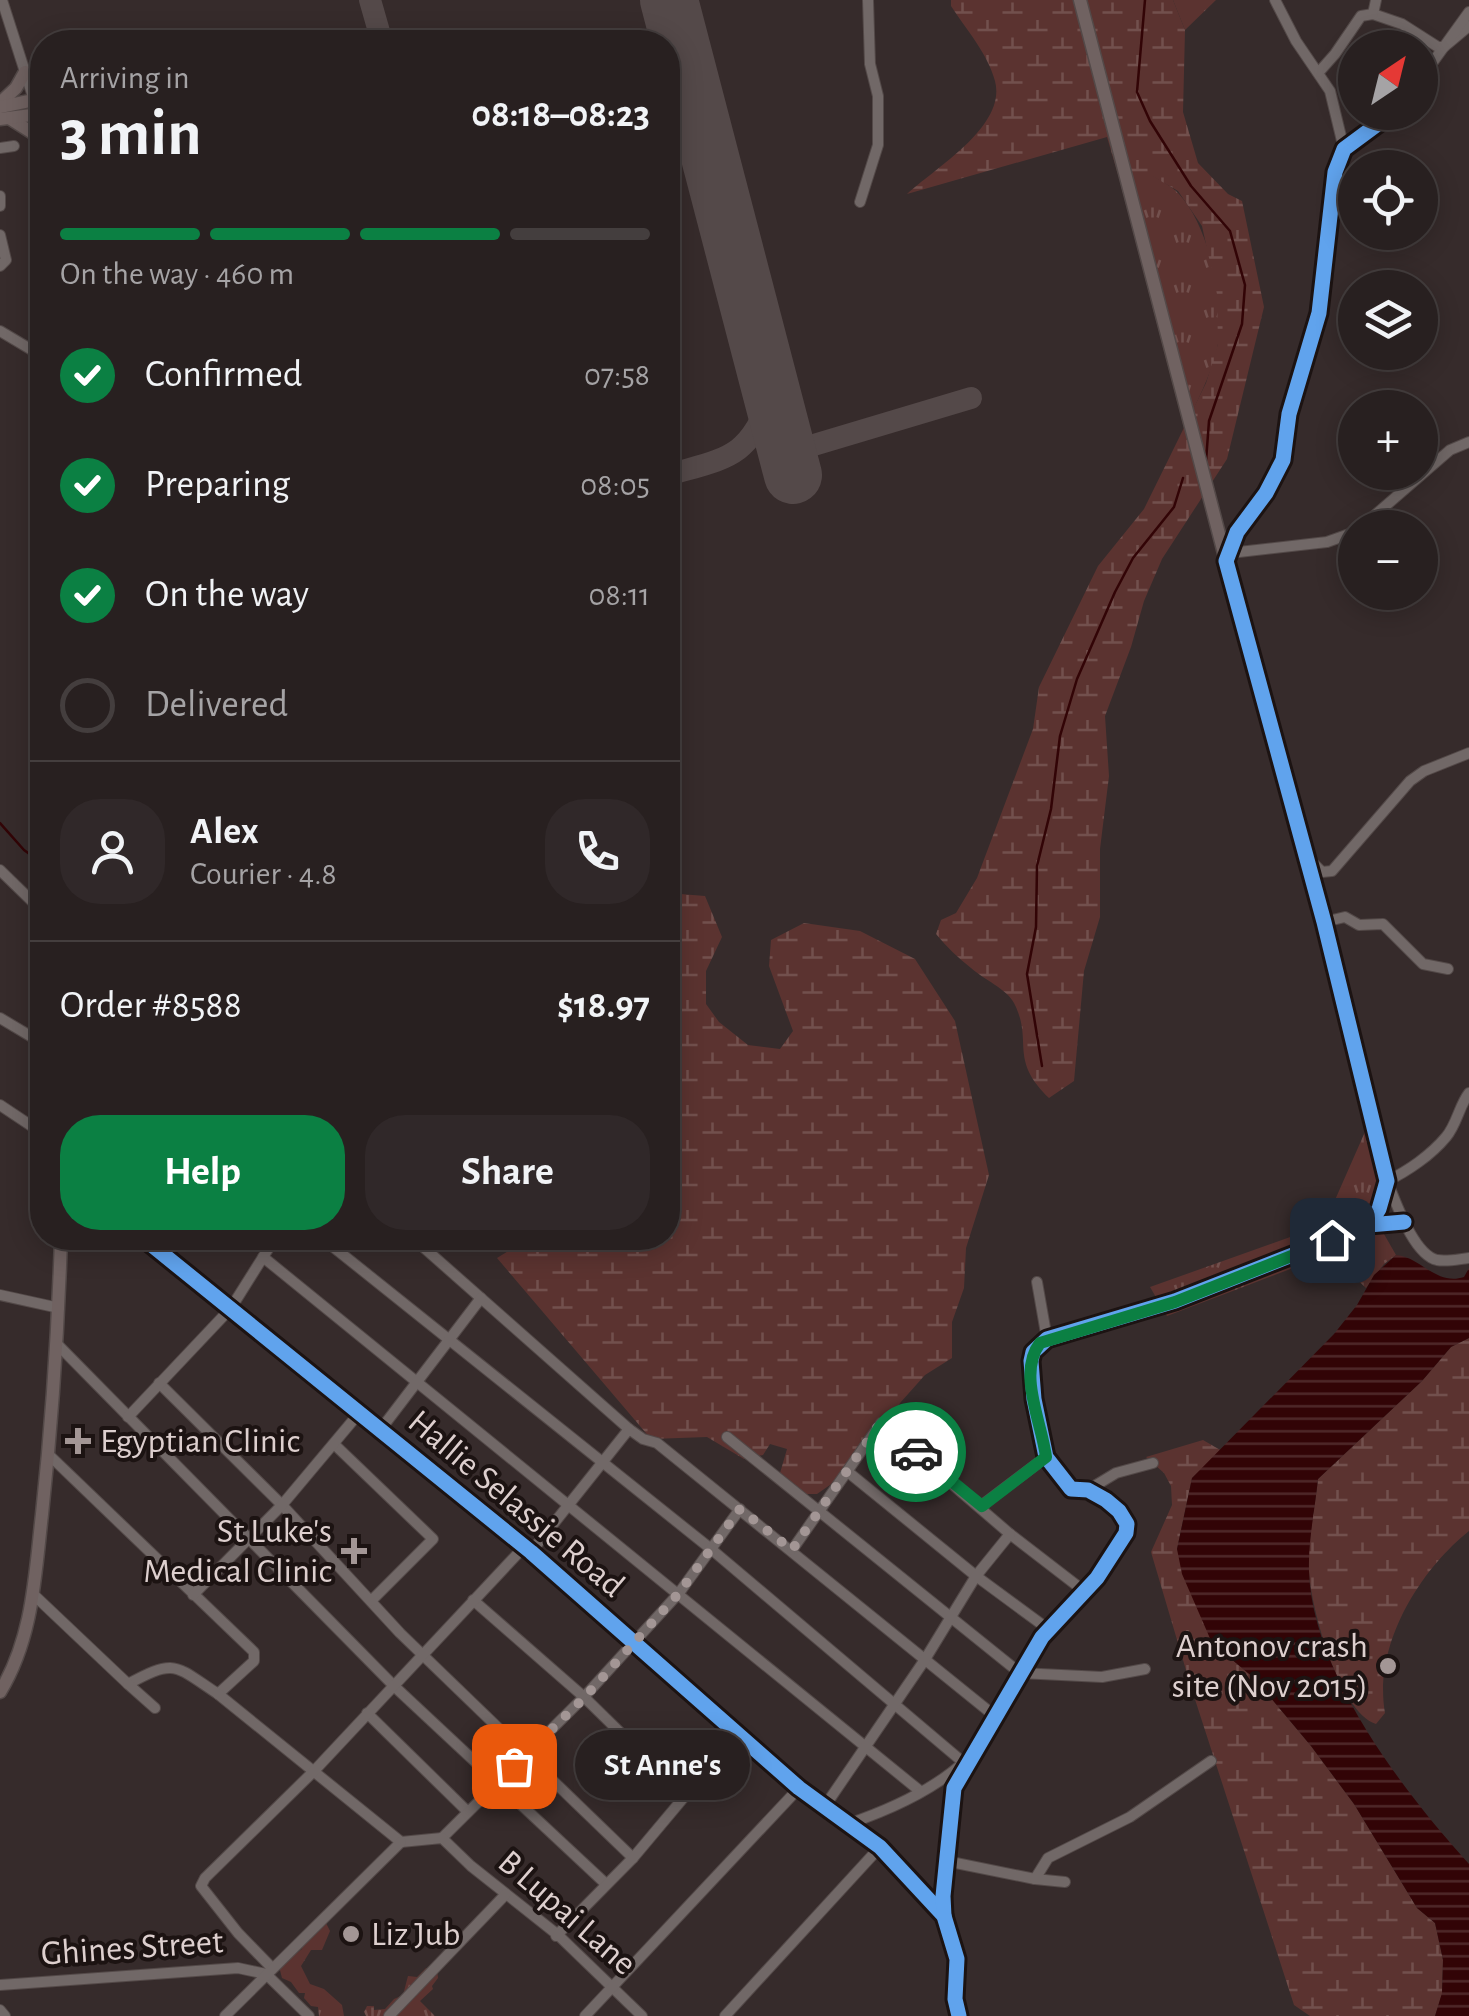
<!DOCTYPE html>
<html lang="en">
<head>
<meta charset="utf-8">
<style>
  :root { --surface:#282020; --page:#302829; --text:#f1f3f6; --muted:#a5a3a5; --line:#443e3e; --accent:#0b8043 }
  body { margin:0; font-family:"Alegreya Sans",sans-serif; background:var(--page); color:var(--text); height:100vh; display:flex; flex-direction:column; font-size:38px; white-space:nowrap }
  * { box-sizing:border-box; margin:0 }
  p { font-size:32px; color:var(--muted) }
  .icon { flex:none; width:55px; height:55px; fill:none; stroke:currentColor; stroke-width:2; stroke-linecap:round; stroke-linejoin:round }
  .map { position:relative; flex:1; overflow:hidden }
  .drawer { position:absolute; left:30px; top:30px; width:650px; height:1220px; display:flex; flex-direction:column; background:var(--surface); border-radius:40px; box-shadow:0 5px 25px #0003,0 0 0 2px var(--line) }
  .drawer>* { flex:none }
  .needle { width:65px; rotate:35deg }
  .buttons { position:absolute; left:1338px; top:30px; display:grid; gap:20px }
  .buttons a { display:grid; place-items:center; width:100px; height:100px; border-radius:50%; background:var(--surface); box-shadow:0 5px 25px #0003,0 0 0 2px var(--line); font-size:50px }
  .pin { position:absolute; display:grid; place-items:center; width:85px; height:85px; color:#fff; margin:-42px; border-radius:20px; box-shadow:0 5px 15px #0006 }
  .courier { position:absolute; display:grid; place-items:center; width:100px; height:100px; margin:-50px; border:8px solid #0b8043; border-radius:50%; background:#fff; color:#222; box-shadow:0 2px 12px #0007 }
  .bubble { position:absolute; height:70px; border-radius:35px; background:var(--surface); box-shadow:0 5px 25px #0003,0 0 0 2px var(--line); font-size:32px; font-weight:600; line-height:70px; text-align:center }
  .overview em { font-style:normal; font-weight:600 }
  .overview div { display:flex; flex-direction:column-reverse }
  .overview { display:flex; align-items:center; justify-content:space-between; height:170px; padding:0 30px }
  h1 { font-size:65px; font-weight:600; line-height:75px }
  .bar { display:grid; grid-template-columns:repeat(4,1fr); gap:15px 10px; align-content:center; height:120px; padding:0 30px }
  .bar i { height:12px; border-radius:8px; background:var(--line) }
  .bar .current { background:var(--accent) }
  .bar p { grid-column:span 4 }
  .line { display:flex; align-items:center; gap:25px; padding:0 30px; border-top:2px solid var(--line) }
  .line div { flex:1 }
  .round { display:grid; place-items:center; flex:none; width:105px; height:105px; border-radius:40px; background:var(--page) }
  ol { padding:0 30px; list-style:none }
  li { display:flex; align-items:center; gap:30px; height:110px }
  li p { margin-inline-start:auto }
  li .icon { padding:10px; border-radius:50%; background:var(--accent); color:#fff; stroke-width:4 }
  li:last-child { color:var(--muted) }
  li i { width:55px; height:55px; border:5px solid var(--line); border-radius:50% }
  .action { display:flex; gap:20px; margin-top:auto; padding:20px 30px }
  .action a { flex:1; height:115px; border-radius:40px; background:var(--accent); color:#fff; font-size:40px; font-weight:600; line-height:115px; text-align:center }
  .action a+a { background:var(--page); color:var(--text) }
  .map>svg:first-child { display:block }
</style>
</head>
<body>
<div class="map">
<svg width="1469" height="2016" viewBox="0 0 1469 2016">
  <defs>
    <pattern id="grass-tufts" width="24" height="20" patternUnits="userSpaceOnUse" patternTransform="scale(2.5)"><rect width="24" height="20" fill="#5b3330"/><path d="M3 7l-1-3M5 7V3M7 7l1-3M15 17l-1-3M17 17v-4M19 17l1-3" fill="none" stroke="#72504d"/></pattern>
    <pattern id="wetland-marsh" width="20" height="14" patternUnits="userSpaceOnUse" patternTransform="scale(2.5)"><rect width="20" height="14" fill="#5b3330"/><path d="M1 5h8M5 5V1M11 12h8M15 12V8" fill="none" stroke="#72504d"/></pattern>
    <pattern id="water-rules" width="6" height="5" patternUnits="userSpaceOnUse" patternTransform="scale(2.5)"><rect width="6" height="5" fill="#320406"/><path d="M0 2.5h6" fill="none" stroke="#4f2829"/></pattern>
  </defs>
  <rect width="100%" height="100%" fill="#362b2b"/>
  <g fill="url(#grass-tufts)">
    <path d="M1173,0h43l-31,30z"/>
    <path d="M1147,172c10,7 24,13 32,22 30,32 48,112 38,155 -7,28 -20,53 -33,79l-65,-250z"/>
    <path d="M1368,1125l11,65 -10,18 27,47 -12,9 -18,24 -26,-24 -26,-4 -147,56 -17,-29 174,-62z"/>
    <path d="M326,1923l4,8 -8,19h-11l-10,16 9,18 14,5 18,16 2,11h-25l-1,-9 -7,-1 -7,-8 1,-5h-6l-8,-11 -9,-4 -3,-12 23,-17 1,-8 12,-6 1,-7z"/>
    <path d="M426,1968l11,1 1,9 -6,8 1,3 -13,12 15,15h-69l-2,-4 3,-6h7v4l11,-1 9,-10 9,-4 5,-19 9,1z"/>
  </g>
  <g fill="url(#wetland-marsh)">
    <path d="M951,0h222l12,30 -2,82 15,51 30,31 14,7 22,106 -37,152 -65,100 -18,42 -13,46 -26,69 4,60 -9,73v68l-16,54 -10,110 -25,17c-41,-40 -15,-56 -35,-95 -7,-14 -31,-24 -43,-35 -13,-10 -24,-21 -35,-34l5,-14 15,-7 21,-35 56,-149 6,-42 59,-121 46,-57 62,-126 12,-39 -1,-50 -15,-68 -24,-35 -31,-18 -28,5 -12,-41 -200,57c28,-26 100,-68 88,-113 -7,-27 -29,-52 -44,-75z"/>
    <path d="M668,893l37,3 17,41 -16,34v33l13,18 29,23 32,4 13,-18 -24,-65 2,-26 33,-17 56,8 55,28 40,62 34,154 -23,73 -2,40 -12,34v36l-27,17 -25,28 -10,24 -50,51 -23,16h-22l-17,-14 9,-31 -17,-5 -7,11 -19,4 -37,-22 -56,2 -154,-181 33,-20h138z"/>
    <path d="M1469,1338v193c-50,40 -96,115 -84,182l-9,11c-37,-12 -65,-116 -67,-152 -2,-30 6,-63 9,-93l104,-98 29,-34z"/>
    <path d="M1203,1440l19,11 -30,27 -15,71 35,94 42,35 57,68 43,58 63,104 18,15 8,37 -1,34 -7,22h-125l-16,-11 -103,-318 -40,-135 21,-47 -1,-19 -7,-13 -18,-16z"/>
  </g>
  <path fill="url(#water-rules)" d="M1396,1255c25,2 40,31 68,22l5,-9v70l-18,9 -29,34 -104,98c-3,30 -10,62 -9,92 3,102 94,220 160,293v152h-34l7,-23 1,-33 -8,-37 -18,-15 -63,-104 -43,-58 -57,-68 -42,-35 -30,-69 -5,-25 15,-71 142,-144 23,-29 17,-30z"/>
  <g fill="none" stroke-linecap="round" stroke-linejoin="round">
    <g stroke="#320406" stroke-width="2.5">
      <path d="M1145,0l-8,92 13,29 41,65 39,45 15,54 -3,39 -33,97 -3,40"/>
      <path d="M0,823l24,27 18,13"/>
      <path d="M1042,1066l-15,-92 9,-47 1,-61 14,-57 9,-73 17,-57 38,-87 18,-34 41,-51 9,-29"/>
    </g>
    <g stroke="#544949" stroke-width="22">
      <path d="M370,0l12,42"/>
      <path d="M787,453l184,-55"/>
      <path d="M668,475c58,-17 81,-16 103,-79"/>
    </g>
    <path stroke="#544949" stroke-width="58" d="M669,0l124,475"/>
    <defs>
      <g id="minor">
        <path d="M2,0l32,100"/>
        <path d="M1275,0l21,41 34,50 14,58"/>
        <path d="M1376,0l-3,14 29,10 36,23h6l25,-21"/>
        <path d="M1319,72l16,-18 26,-38 12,-2"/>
        <path d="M1420,80l49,-68"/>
        <path d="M0,148l14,-2"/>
        <path d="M0,196v10"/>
        <path d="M860,202l18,-57v-49l-8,-32 -2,-64"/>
        <path d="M0,235l6,25 -6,6"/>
        <path d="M0,331l42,25"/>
        <path d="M1360,528l90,-78 19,-8"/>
        <path d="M1230,553l97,-11 28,-10"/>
        <path d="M1311,861l11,11 10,-1 78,-90 14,-10 45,-18"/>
        <path d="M0,870l42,41"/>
        <path d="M1324,922l21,-5 14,8 24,-1 40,40 25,5"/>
        <path d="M0,1018l42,25"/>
        <path d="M1469,1093c-10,13 -12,31 -23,44 -15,18 -38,34 -59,44 9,21 26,73 50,79 10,2 22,-1 32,-2"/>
        <path d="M0,1105l42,28"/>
        <path d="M1369,1225l10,-16 8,-28 -63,-259 -98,-361 11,-29 29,-39 17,-33 6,-46 30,-101 16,-141 9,-23 50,-37"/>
        <path d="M143,1238l388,314 268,236 81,59 64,69 13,43 -2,40 4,17"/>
        <path d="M322,1238l389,311 253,214"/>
        <path d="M413,1238l216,191 14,10 14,4 339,274"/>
        <path d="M263,1257l657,534"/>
        <path d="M1037,1282l10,57"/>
        <path d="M0,1295l59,13"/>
        <path d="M57,1344l337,342 212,198"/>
        <path d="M159,1383l123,122 118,128 233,225"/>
        <path d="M128,1417l103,-109 44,-70"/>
        <path d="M381,1429l100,-131"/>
        <path d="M727,1437l293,236 82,4 43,-8"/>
        <path d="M334,1444l99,95 -62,62"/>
        <path d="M48,1454l206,198v9l-36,33"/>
        <path d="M848,1472l128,104 72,53"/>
        <path d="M1088,1490l28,-17 37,-10"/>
        <path d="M981,1506l65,-49"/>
        <path d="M792,1550l89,-127 129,111 74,57"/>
        <path d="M531,1552l98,-123"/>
        <path d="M33,1594l95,90c48,-26 46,-19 90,10l183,148"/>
        <path d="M193,1595l89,-90 78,-93"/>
        <path d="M473,1600l111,97 101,99 -52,62 -77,78 2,-1"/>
        <path d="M128,1684l27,24"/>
        <path d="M367,1713l100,98"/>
        <path d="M825,1806l99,-145 52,-85 34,-42"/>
        <path d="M848,1824c41,-14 87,-34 119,-65"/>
        <path d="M442,1838l142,-141 95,-104 61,-84"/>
        <path d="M401,1842l41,-4 29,28 87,69 84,81"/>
        <path d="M946,1861l89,18"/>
        <path d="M1065,1882l-30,-3 13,-21 82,-41 81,-56"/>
        <path d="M944,1913l-1,-17 11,-108 88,-151 55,-59 29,-45 1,-9 -8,-13 -13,-11 -18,-10 -17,-1 -25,-32 -12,-58 -3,-38 2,-9 14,-13 128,-38 194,-76 35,-3"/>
        <path d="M272,1968l-34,-35 -37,-47 4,-8 109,-107 209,-223"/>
        <path d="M0,1985l238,-17 28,6 43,42"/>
        <path d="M0,2010l5,6"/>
        <path d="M225,2016l176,-174"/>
        <path d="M389,2016l117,-122"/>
        <path d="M585,2016l214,-228"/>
        <path d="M725,2016l155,-169"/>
      </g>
      <g id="major">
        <path d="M1080,0l146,561"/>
        <path d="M0,103l16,-15 9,-16"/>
        <path d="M0,107l34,-7 8,27"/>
        <path d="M9,118l33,21"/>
        <path d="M0,119l39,-5"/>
        <path d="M0,1692c33,-54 35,-117 42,-178 10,-92 16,-184 19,-276"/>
      </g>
    </defs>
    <use href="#minor" stroke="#534948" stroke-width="12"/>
    <use href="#major" stroke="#534948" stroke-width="15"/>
    <use href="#minor" stroke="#716867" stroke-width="10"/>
    <use href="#major" stroke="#706261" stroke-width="12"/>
    <defs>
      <g id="cycleway">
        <path d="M1369,1225l10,-16 8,-28 -63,-259 -98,-361 11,-29 29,-39 17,-33 6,-46 30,-101 16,-141 9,-23 50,-37"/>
        <path d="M143,1238l388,314 268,236 81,59 64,69 13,43 -2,40 4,17"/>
        <path d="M944,1916l-1,-20 11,-108 88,-151 55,-59 29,-45 1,-9 -8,-13 -13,-11 -18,-10 -17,-1 -25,-32 -12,-58 -3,-38 2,-9 14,-13 128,-38 194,-76 35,-3"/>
      </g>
    </defs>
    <use href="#cycleway" stroke="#1c1312" stroke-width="21"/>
    <use href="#cycleway" stroke="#60a3ed" stroke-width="15"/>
  </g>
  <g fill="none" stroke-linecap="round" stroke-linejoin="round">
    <path stroke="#a39695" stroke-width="10" stroke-dasharray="0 18" d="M514,1766l70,-68 95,-105 61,-84 52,41 89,-128 35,30"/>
    <path stroke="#0b8043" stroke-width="12" d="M916,1452l66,54 64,-49c-4,-34 -29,-84 -6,-114l135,-41 157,-62"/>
  </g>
  <g fill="#a39695" stroke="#1c1312" stroke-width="4">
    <path d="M73 1426h10v10h10v10h-10v10h-10v-10h-10v-10h10z"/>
    <path d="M349 1536h10v10h10v10h-10v10h-10v-10h-10v-10h10z"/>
    <circle cx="1388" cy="1666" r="10"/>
    <circle cx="351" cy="1934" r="10"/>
  </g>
  <g text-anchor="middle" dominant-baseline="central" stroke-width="8" stroke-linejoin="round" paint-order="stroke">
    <g font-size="35" fill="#ddcfce" stroke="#1c1312" text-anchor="start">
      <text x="100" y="1441">Egyptian Clinic</text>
      <text x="332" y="1531" text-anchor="end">St Luke's<tspan x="332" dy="40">Medical Clinic</tspan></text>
      <text x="1368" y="1646" text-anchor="end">Antonov crash<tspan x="1368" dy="40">site (Nov 2015)</tspan></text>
      <text x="371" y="1934">Liz Jub</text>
    </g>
    <g font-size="35" fill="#ddcfce" stroke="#1c1312">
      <text transform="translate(516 1504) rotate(40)">Hallie Selassie Road</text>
      <text transform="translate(567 1913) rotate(41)">B Lupai Lane</text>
      <text transform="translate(132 1948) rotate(-4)">Ghines Street</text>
    </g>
  </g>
</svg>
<div class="buttons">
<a><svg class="needle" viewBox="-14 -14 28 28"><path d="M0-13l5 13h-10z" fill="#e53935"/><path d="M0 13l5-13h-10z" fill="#a5a3a5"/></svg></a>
<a><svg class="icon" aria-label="locate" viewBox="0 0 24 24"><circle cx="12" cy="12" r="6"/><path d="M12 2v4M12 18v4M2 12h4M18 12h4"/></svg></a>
<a><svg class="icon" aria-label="layers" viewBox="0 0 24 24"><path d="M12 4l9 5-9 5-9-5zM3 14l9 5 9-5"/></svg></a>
<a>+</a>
<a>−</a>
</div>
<div class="pin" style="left:514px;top:1766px;background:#ea580c"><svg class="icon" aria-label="bag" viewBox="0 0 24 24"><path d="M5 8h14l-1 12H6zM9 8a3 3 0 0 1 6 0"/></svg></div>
<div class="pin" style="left:1332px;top:1240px;background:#1f2937"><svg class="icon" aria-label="home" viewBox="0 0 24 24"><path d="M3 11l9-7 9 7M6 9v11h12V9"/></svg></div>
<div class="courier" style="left:916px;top:1452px"><svg class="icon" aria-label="car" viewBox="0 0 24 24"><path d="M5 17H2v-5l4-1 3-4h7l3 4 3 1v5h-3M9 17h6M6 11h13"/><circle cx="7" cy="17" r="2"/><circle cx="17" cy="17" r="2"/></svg></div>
<div class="bubble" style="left:575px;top:1730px;width:175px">St Anne's</div>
<section class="drawer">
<div class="overview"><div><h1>3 min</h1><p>Arriving in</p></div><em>08:18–08:23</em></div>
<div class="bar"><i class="current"></i><i class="current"></i><i class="current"></i><i></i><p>On the way · 460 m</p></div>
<ol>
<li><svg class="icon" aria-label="check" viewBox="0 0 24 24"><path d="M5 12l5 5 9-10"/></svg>Confirmed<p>07:58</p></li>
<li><svg class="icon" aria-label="check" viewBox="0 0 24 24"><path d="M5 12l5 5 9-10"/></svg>Preparing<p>08:05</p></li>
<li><svg class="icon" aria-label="check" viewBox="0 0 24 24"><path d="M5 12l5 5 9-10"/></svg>On the way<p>08:11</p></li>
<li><i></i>Delivered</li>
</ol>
<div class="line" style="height:180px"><a class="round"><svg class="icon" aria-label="person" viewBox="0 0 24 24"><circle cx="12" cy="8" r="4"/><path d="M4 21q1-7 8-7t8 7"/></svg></a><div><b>Alex</b><p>Courier · 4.8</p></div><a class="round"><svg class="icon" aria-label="phone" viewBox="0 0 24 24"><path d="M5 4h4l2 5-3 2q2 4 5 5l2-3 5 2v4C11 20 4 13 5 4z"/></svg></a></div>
<div class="line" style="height:130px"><div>Order #8588</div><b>$18.97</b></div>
<div class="action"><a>Help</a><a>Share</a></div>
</section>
</div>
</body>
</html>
